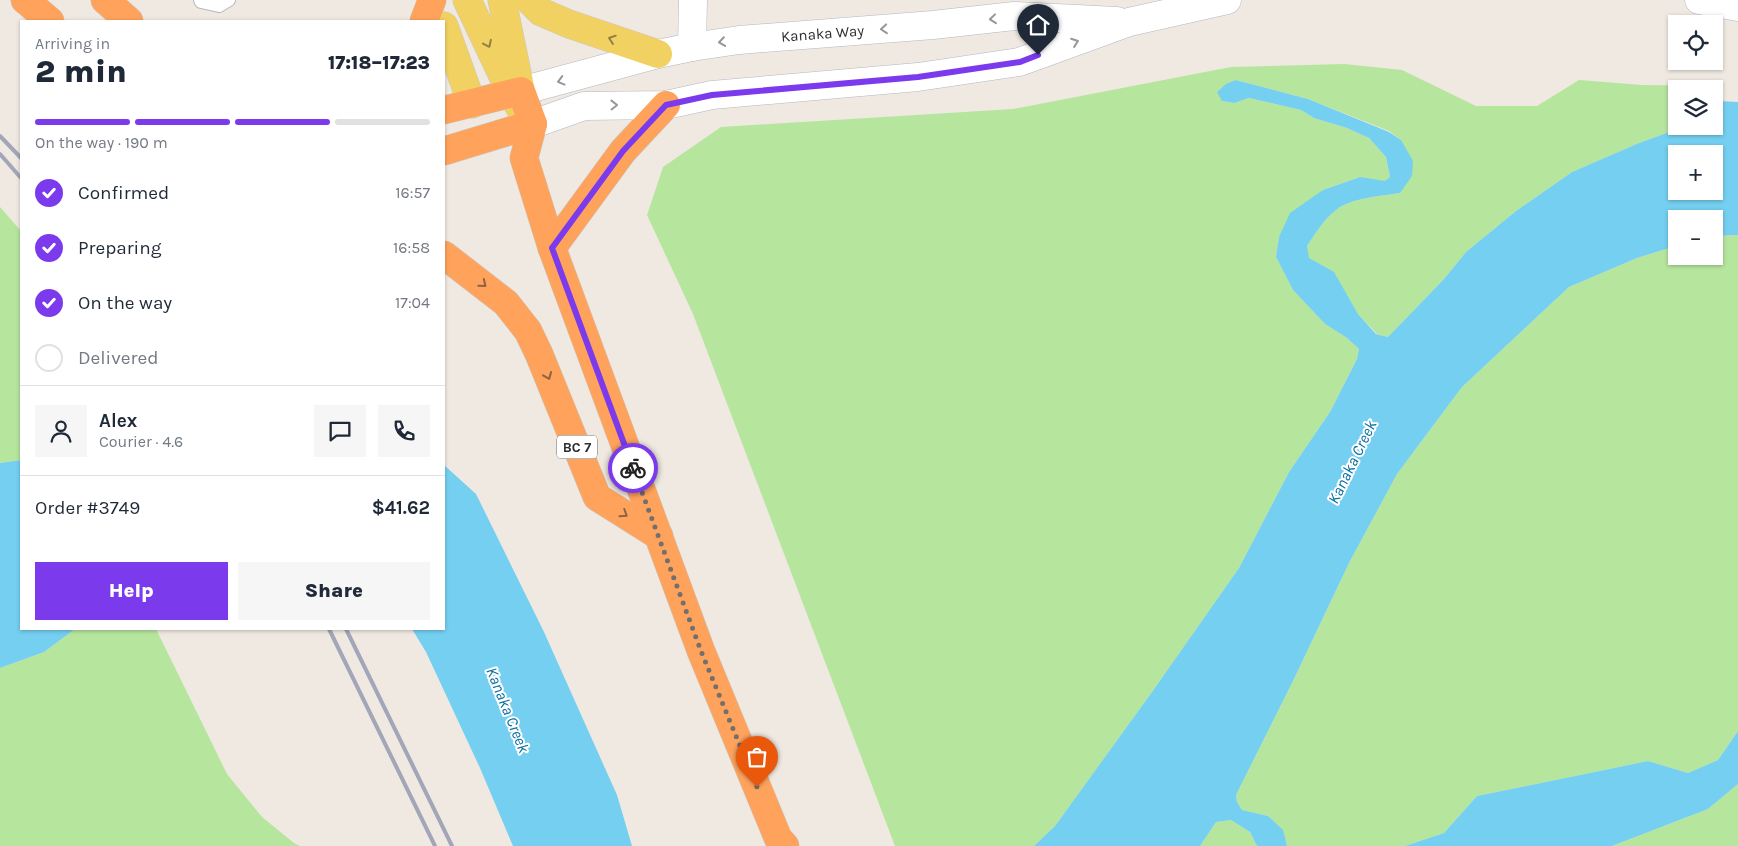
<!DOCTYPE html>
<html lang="en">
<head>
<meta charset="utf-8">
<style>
  :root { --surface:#fff; --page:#f6f6f7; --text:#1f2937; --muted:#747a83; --line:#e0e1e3; --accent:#7c3aed }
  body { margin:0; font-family:Karla,sans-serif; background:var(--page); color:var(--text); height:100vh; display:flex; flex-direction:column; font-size:19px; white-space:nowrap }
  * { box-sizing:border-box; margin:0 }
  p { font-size:16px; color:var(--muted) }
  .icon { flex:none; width:28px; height:28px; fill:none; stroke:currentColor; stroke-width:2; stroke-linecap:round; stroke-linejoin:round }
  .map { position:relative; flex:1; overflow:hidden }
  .sheet { position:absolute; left:20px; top:20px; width:425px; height:610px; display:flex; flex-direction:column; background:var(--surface); border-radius:0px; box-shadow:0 1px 4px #0004 }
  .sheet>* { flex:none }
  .fabs { position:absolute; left:1668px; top:15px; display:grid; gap:10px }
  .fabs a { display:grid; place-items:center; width:55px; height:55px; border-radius:0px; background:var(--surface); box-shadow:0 1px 4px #0004; font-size:25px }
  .pin { position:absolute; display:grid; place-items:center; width:42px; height:42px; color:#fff; margin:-51px -21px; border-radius:50% 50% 50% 0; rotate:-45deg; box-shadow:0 0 5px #0007 }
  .pin .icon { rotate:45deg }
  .courier { position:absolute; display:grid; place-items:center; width:50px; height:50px; margin:-25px; border:4px solid #7c3aed; border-radius:50%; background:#fff; color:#222; box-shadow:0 1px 6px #0007 }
  .head em { font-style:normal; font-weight:800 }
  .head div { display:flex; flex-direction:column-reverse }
  .head { display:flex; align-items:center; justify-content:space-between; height:85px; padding:0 15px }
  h1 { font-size:32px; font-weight:800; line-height:38px }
  .bar { display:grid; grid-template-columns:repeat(4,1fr); gap:8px 5px; align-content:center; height:60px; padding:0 15px }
  .bar i { height:6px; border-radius:4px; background:var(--line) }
  .bar .current { background:var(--accent) }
  .bar p { grid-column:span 4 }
  .line { display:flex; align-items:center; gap:12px; padding:0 15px; border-top:1px solid var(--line) }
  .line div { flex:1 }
  .round { display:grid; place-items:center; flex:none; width:52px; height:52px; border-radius:0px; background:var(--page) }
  ol { padding:0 15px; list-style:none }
  li { display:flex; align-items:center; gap:15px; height:55px }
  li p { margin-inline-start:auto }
  li .icon { padding:5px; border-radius:50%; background:var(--accent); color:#fff; stroke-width:4 }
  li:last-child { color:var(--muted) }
  li i { width:28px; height:28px; border:2px solid var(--line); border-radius:50% }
  .primary-button { display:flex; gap:10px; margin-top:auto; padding:10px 15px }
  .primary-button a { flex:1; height:58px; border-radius:0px; background:var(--accent); color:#fff; font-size:20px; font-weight:800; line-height:58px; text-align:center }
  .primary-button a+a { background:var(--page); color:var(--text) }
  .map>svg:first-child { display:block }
</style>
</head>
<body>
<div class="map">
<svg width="1738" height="846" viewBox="0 0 1738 846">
  <rect width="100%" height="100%" fill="#efe9e1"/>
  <g fill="#b6e59e">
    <path d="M1344,64l58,6 74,36h61l42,-26 63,5 75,1 2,15 -5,4v-16h-38v37h10l-47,17 -67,29 -56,39 -50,41 -22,27 -56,58 -11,-3 -19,-20 -24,-41 -26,-15 -1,-12c8,-12 17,-27 29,-36 14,-12 46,-14 64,-17l1,-53 -12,-9 -81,-32 -72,-19 -14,21 11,2 16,-5 52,12 13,8 33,10 22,10 17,19 4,20 -5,5 -25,-5 -37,13 -44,47 -3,20 17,33 32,34 22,14 12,11 -2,10 -27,53 -41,60 -50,96 -87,124 -97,134 -21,20h-139l-202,-532 -46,-99 16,-48 58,-40 292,-18 218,-42z"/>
    <path d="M0,207l21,24v229l-21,3z"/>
    <path d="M1738,235v496l-20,29 -30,13 -40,-12 -171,35 -33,37 -39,13h-118l-5,-16 -14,-14 -26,-6 -5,-8 -1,-7 57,-114 56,-118 48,-89 65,-87 107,-100 68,-29 39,-12v10h38v-20z"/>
    <path d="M75,629h81l71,145 35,43 32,26 6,3h-300v-178l44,-16z"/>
    <path d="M1738,784v62h-126l96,-37z"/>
    <path d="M1231,820l19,12 7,14h-57l16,-24z"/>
  </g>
  <g fill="#75cff0" fill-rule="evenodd">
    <path d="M1236,80l72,19 81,33 12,8 12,21 -1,15 -12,17c-18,3 -50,5 -64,17 -12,9 -21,24 -29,36l2,12 25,14 24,42 18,20 12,3 56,-58 22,-27 50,-41 56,-39 67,-29 47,-17h28v-21l5,-4 19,1v133l-24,1v-17h-38v27l-39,12 -68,29 -107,100 -65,87 -48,89 -56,118 -57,114 1,7 5,8 26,6 15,14 4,16h-30l-7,-14 -19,-12 -15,2 -16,24h-166l21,-20 97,-134 87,-124 50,-96 41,-60 27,-53 2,-10 -12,-11 -22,-14 -32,-34 -17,-33 3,-20 11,-24 33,-23 37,-13 25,4 5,-4 -4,-20 -17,-19 -22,-10 -33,-10 -13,-8 -52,-12 -15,5 -12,-2 -5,-9 9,-8zM1676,154h38v37h-38z"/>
    <path d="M21,460v169h54l-31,23 -44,16v-205z"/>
    <path d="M444,465l32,29 68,138 73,163 15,51h-119l-33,-78 -54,-116 -14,-23h32z"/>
    <path d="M1738,731v53l-30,25 -96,37h-207l39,-13 33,-37 171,-35 40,12 30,-13z"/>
  </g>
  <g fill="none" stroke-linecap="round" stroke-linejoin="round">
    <defs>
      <path id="lane" d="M200,0l1,2 18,4 10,-6"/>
      <g id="secondary">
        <path d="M1699,0l39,7"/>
        <path d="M692,47l1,-47"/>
        <path id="s1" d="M521,91l137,-37 34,-7 47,-7 194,-15 81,-9 103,5"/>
        <path d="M533,124l51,-18 82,-1 46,-10 206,-18 101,-15 110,-40 98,-22"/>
      </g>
      <g id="primary">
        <path d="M467,0l44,93 12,20"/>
        <path d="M502,0l18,87"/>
        <path d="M529,0l12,12 28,12 89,30"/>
        <path d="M444,26l28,78"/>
      </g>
      <g id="highway">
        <path d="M25,0l25,21"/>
        <path d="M105,0l24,21"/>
        <path d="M424,21l8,-21"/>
        <path d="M444,110l77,-19 12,33 -9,34 28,90 149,403 77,187 7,8"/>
        <path d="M444,151l89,-27"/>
        <path d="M552,248l71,-97 43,-46"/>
        <path d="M444,255l62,48 22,28 11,23 58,143 62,39"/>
      </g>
    </defs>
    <use href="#lane" stroke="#b4b7c1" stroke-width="14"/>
    <use href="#secondary" stroke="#b4b7c1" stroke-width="29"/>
    <use href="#primary" stroke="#c9c9c9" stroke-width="29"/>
    <use href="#highway" stroke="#c9c9c9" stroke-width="29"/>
    <use href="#lane" stroke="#fff" stroke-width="12"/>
    <use href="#secondary" stroke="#fff" stroke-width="28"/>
    <use href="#primary" stroke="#f2d163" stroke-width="28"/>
    <use href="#highway" stroke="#ffa35c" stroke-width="28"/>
    <g stroke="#a3a6b8" stroke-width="4">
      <path d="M0,136l21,22"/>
      <path d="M0,154l21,24"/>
      <path d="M329,629l106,217"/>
      <path d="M346,629l106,217"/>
    </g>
  </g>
  <defs><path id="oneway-chevron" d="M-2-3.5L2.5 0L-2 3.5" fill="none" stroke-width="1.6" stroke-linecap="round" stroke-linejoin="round" transform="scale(1.25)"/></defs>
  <g stroke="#969696">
    <use href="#oneway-chevron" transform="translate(993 19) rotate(174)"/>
    <use href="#oneway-chevron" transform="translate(884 29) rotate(175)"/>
    <use href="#oneway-chevron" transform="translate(722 42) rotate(172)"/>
    <use href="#oneway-chevron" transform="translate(1075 42) rotate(-20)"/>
    <use href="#oneway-chevron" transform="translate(561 81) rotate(165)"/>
    <use href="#oneway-chevron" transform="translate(614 105) rotate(-1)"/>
  </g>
  <g stroke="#908048">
    <use href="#oneway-chevron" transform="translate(612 39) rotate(-161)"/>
    <use href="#oneway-chevron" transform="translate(488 44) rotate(65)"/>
  </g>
  <g stroke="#8c6343">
    <use href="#oneway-chevron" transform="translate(483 284) rotate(39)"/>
    <use href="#oneway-chevron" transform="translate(548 376) rotate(68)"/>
    <use href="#oneway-chevron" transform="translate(624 514) rotate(33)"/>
  </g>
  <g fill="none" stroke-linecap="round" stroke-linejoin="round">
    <path stroke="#726f6d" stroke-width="5" stroke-dasharray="0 9" d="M633,468l68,183 56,136"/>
    <path stroke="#7c3aed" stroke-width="6" d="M633,468l-81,-220 71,-97 43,-46 46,-10 206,-18 102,-15 18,-7"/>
  </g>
  <g text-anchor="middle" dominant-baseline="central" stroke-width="4" stroke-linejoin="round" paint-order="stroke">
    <rect fill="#fff" stroke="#6d6d6d" stroke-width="1" x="557" y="435.5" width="40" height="23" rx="4"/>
    <g font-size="14" font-weight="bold" fill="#2e2e2e">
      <text x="577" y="447">BC 7</text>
    </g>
    <g font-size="15" fill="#2e2e2e" stroke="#fff">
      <text stroke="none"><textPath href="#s1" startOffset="308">Kanaka Way</textPath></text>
    </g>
    <g font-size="16" font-style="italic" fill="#0d6fa3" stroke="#fff">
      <text transform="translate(1352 462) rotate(-64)">Kanaka Creek</text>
      <text transform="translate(508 710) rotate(68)">Kanaka Creek</text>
    </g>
  </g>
</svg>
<div class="fabs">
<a><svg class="icon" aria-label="locate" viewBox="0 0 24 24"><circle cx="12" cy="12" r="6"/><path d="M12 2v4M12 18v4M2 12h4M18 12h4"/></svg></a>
<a><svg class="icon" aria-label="layers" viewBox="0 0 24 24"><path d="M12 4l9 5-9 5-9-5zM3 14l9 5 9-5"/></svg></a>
<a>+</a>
<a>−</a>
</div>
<div class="pin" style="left:757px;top:787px;background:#ea580c"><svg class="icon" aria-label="bag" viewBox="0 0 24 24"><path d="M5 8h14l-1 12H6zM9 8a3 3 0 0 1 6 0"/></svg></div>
<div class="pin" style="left:1038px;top:55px;background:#1f2937"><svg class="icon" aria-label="home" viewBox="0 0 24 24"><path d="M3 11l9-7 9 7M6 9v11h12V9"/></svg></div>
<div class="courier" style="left:633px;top:468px"><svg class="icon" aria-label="bike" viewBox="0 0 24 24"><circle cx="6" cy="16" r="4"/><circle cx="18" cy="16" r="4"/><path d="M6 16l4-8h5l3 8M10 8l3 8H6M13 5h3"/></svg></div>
<section class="sheet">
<div class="head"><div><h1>2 min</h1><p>Arriving in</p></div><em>17:18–17:23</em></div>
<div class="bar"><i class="current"></i><i class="current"></i><i class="current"></i><i></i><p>On the way · 190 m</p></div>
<ol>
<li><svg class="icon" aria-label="check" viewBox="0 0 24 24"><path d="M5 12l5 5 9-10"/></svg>Confirmed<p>16:57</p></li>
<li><svg class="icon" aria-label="check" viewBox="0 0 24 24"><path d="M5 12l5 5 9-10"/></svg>Preparing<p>16:58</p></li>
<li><svg class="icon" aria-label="check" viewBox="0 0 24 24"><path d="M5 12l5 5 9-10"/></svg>On the way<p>17:04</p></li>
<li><i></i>Delivered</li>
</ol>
<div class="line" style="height:90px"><a class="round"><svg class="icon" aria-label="person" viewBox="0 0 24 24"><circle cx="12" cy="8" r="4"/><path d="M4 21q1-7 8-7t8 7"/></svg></a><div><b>Alex</b><p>Courier · 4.6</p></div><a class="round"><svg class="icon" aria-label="chat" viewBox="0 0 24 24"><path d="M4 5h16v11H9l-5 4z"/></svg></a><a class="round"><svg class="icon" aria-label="phone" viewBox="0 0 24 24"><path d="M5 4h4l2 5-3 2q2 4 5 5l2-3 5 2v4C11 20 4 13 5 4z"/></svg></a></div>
<div class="line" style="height:65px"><div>Order #3749</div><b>$41.62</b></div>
<div class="primary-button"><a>Help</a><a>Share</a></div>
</section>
</div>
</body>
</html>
